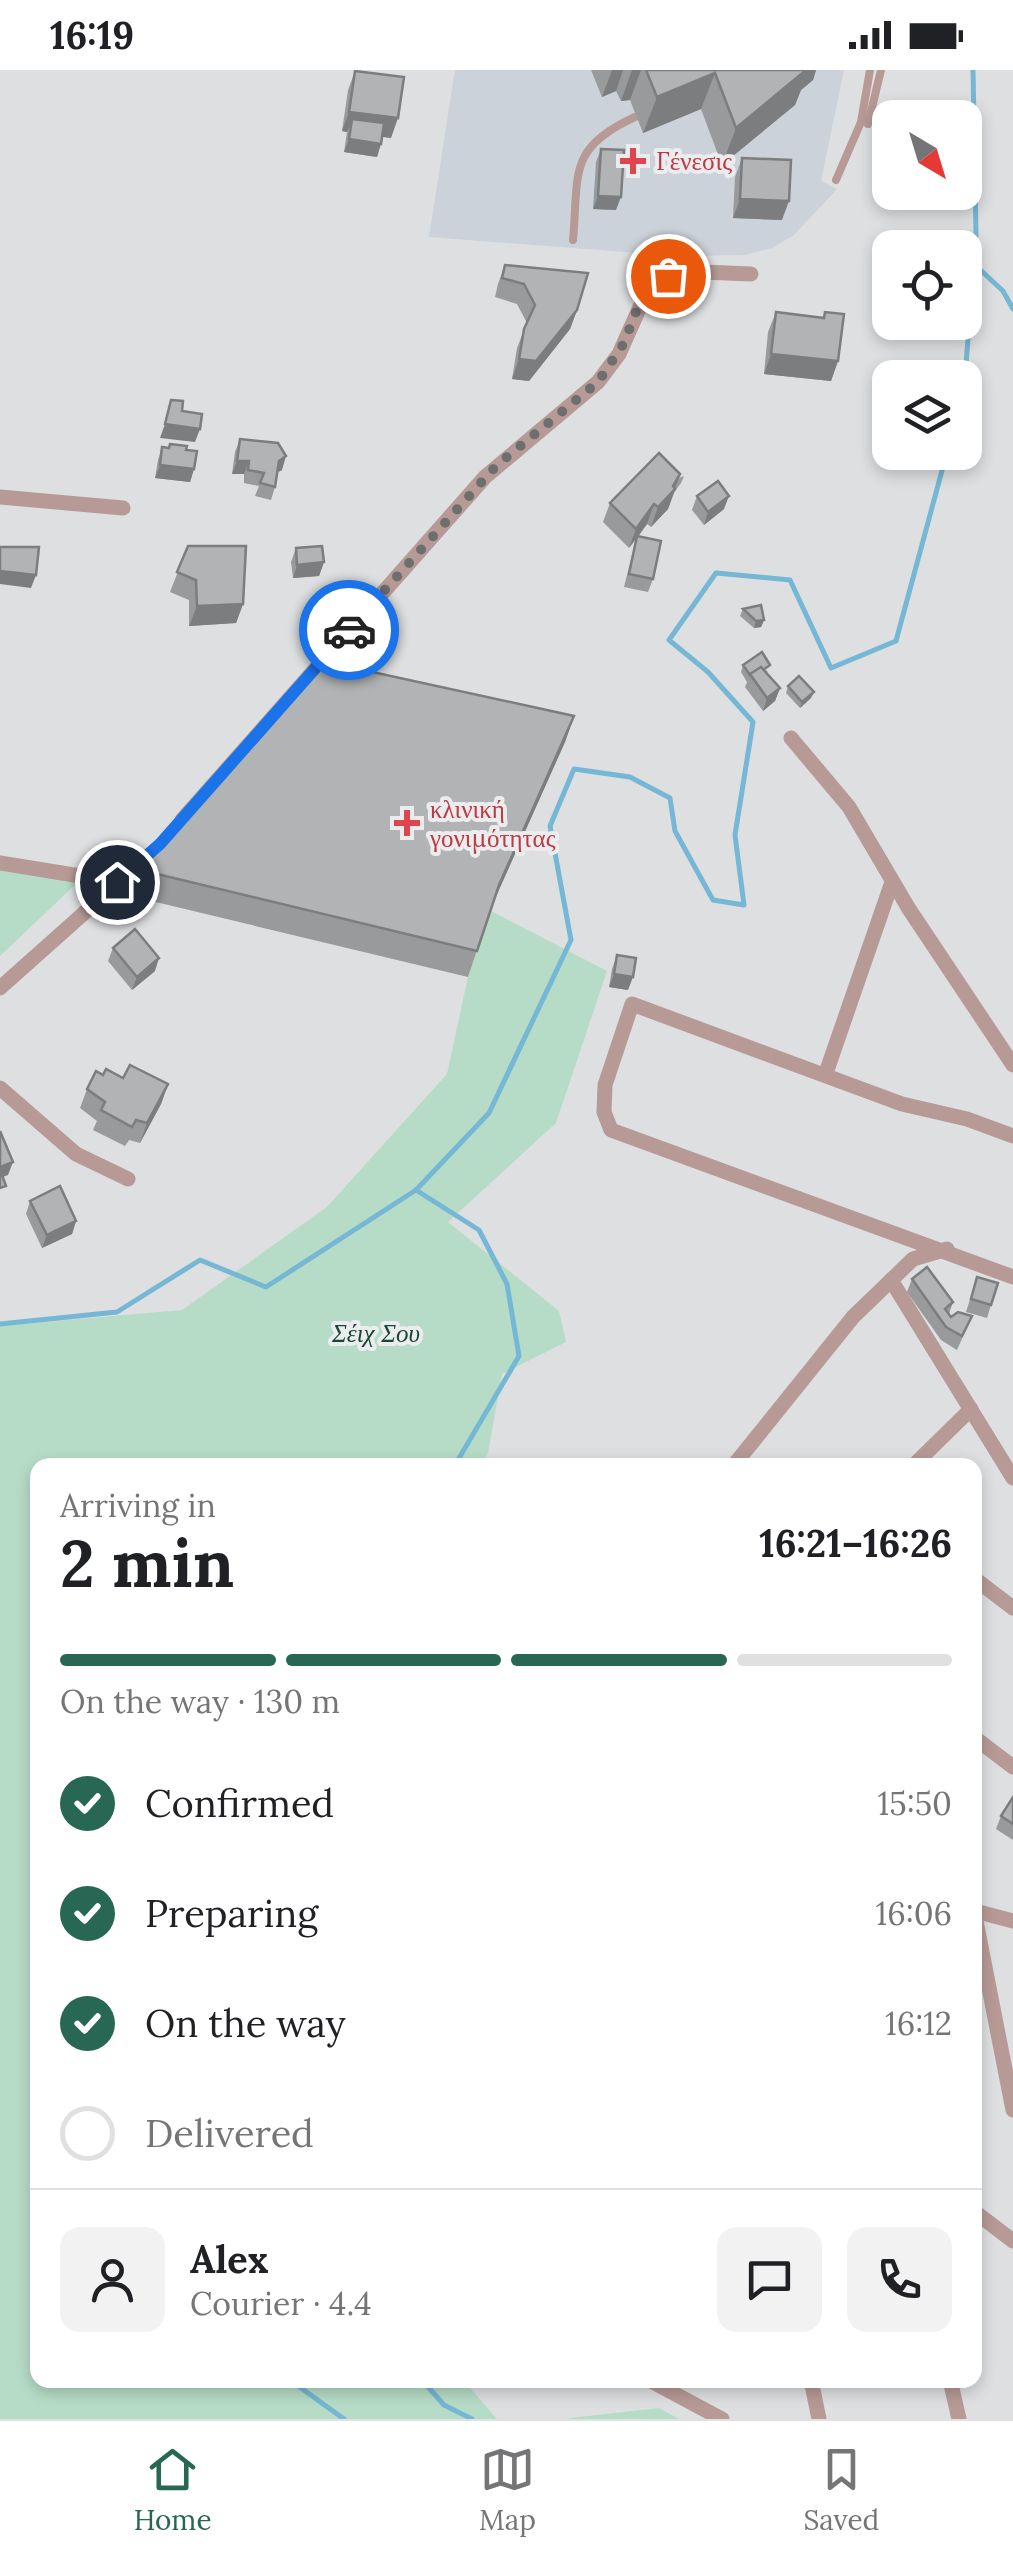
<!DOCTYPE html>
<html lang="en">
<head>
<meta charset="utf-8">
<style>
  :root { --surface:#fff; --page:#f2f2f2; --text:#202124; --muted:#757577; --line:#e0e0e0; --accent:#276754 }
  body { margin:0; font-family:Lora,serif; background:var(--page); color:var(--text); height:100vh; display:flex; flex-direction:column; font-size:38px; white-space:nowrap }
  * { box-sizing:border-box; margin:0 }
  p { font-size:32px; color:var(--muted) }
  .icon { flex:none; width:55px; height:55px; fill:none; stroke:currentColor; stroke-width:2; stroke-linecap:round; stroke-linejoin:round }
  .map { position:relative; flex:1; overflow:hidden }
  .side { position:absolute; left:30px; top:1388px; width:952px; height:930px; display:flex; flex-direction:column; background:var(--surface); border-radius:20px; box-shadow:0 5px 15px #0003 }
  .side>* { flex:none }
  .needle { width:65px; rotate:142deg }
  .buttons { position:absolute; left:872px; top:30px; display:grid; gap:20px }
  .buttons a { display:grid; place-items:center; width:110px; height:110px; border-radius:20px; background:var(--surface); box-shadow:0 5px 15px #0003; font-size:50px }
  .pin { position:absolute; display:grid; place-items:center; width:85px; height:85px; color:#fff; margin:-42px; border:5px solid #fff; border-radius:50%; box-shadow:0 2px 10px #0007 }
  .courier { position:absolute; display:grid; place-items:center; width:100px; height:100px; margin:-50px; border:8px solid #1a73e8; border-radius:50%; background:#fff; color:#222; box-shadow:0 2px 12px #0007 }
  .summary em { font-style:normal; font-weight:700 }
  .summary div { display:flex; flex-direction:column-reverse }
  .summary { display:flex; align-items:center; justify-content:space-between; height:170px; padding:0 30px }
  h1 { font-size:65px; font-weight:700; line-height:75px }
  .bar { display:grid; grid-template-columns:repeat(4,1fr); gap:15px 10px; align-content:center; height:120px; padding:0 30px }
  .bar i { height:12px; border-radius:8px; background:var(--line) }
  .bar .current { background:var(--accent) }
  .bar p { grid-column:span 4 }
  .line { display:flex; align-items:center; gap:25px; padding:0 30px; border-top:2px solid var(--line) }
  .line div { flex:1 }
  .round { display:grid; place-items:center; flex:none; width:105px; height:105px; border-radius:20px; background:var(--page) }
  ol { padding:0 30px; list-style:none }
  li { display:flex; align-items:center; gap:30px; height:110px }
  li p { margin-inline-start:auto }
  li .icon { padding:10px; border-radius:50%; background:var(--accent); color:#fff; stroke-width:4 }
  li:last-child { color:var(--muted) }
  li i { width:55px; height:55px; border:5px solid var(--line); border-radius:50% }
  .status { display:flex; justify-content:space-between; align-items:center; height:70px; padding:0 50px; background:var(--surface); direction:ltr }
  .status svg { height:28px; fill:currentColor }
  .menu { display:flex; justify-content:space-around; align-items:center; height:140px; border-top:2px solid var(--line); background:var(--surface); font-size:28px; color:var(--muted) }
  .menu a { display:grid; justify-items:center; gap:5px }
  .menu .current { color:var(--accent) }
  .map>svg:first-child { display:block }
</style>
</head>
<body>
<div class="status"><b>16:19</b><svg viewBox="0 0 49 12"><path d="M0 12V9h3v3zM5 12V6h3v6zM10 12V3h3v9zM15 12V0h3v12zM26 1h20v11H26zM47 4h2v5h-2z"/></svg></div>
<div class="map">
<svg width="1013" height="2349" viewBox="0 0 1013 2349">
  <rect width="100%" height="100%" fill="#dddfe1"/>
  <path fill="#cbd2d9" d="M455,0h389l-23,111 16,8 -43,46 -22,13 -27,7 -67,1 -249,-19z"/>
  <g fill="#b6dcc7">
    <path d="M0,800l78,12 -78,74z"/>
    <path d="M489,840l118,61 -51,152 -108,99 111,89 7,31 -64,32 -14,79 -7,12h-443v915h425l34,39h-497v-1093l182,-16 145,-103 120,-133 21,-97z"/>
    <path d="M659,2338l20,11h-114l6,-1z"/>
  </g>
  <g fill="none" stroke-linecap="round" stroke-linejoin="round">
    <g stroke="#75b7d4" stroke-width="5">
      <path d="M974,194l29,27 10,18"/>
      <path d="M965,308l11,-144 -3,-164"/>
      <path d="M0,1254l117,-12 83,-52 66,27 150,-97"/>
      <path d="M455,1395l64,-109 -12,-72 -28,-54 -63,-40 73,-77 82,-173 -21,-114 24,-57 56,8 40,21 5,33 38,69 31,5 -9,-70 18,-113 -45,-50 -39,-32 47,-67 74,7 41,88 65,-27 51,-189"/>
      <path d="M290,2310l54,39"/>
      <path d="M422,2310l22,25 28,14"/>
    </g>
    <g stroke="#b79a96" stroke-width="8">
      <path d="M868,54l13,-54"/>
      <path d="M836,110l25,-58 9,-52"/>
      <path d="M573,170c6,-66 -6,-92 62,-123"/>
    </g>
    <g stroke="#b79a96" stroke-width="15">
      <path d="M0,427l123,11"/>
      <path d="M791,668l58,69 60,102 104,156"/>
      <path d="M182,750l303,-343 113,-95 21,-28 29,-65 31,-18 72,3"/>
      <path d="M0,793l117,19"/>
      <path d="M0,918l138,-123"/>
      <path d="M826,1003l66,-191"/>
      <path d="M0,1018l76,66 52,25"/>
      <path d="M1013,1066l-46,-17 -65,-15 -270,-100 -27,81 -1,27 7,18 402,147"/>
      <path d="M891,1210l122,198"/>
      <path d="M734,1395l119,-148 60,-58 34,-10"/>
      <path d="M914,1395l57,-56"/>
      <path d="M975,1509l38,29"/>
      <path d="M975,1668l38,29"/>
      <path d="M975,1841l38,10"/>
      <path d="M975,1846l38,194"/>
      <path d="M975,2142l38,29"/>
      <path d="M649,2310l73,39"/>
      <path d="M811,2310l8,39"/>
      <path d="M950,2310l9,39"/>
    </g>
  </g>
  <g fill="#989a9c">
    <path d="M591,0h225l-3,10 -12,10 -6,15 -73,60 -21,-56 -58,24 -13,-33 -9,1 -5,-10 -14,6z"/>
    <path d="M355,1l36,67 -9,-1 -5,20 -33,-5 3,-20 -5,-1 6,-41z"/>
    <path d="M601,79l15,61 -23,-1 3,-47z"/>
    <path d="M742,88l40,62 -49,-2 2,-41z"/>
    <path d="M505,195l72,45 -7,19 -41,52 -17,-2 5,-31 10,-25 -10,-19 -22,-7 3,-13z"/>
    <path d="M776,242l47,5 2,-5 13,49 -7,20 -67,-7 4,-42z"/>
    <path d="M240,369l42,31 -4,2 -3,15 -4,13 -16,-4 4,-10 -15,-3v-9h-12l3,-22z"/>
    <path d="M170,374l16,6 8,19 -4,13 -35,-4 3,-18 4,-13 6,1z"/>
    <path d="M684,406l-3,7 -6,8 -7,18 -17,18 -4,-3 -9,13 15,42 -5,13 -24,-5 12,-48 -7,9 -26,-26 7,-19z"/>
    <path d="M697,426l27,13 -20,16 -12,-15z"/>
    <path d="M188,476l55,58 -7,19 -47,3v-26l-19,-8z"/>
    <path d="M296,478l28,14 -5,14 -26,2 -2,-16z"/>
    <path d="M743,539l21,11 -3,7 -7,1 -14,-12z"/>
    <path d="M743,595l25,6 -2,2 14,15 -5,13 -12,10 -18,-24 2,-5 -6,-10z"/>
    <path d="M788,616l23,12 -11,10 -14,-15z"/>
    <path d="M574,646l-9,26 -72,160 -25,75 -350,-84 10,-26z"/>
    <path d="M113,878l42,23 -23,19 -24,-29z"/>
    <path d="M617,885l11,35 -19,-3 3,-18z"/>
    <path d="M103,1005l65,9 -7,20 -21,39 -11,-3 -4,6 -32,-16 4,-9 -17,-13 7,-19z"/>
    <path d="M30,1131l46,20 -4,13 -30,14 -16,-34z"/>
    <path d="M977,1207l14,28 -4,13 -21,-6z"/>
    <path d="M912,1209l41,23 -4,12 2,3 21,-1 -15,34 -16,-10 -34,-48z"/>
    <path d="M1013,1727v43l-17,-11 5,-13z"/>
  </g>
  <g fill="#7c7d7f">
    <path d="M612,0h11l-7,21 -14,6z"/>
    <path d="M632,0h9l-11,30 -9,1z"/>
    <path d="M800,0h16l-3,10 -12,10 -6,15 -73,60 14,-37z"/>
    <path d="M715,3l-14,36 -58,24 14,-36z"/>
    <path d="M349,42l49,6 -7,20 -41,-6 2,-13 -5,13 -5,-1z"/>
    <path d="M349,69l32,5 -4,13 -33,-5z"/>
    <path d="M598,126l23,1 -5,13 -23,-1z"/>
    <path d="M740,129l49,2 -7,19 -49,-2z"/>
    <path d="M577,240l-7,19 -41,52 -17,-2 7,-20z"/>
    <path d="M771,284l67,7 -7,20 -67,-7z"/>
    <path d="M165,354l35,5 -5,13 -35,-4z"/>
    <path d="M286,386l-4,14 -8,4 5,-13z"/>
    <path d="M237,391h12l-5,13h-12z"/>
    <path d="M160,395l34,4 -4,13 -35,-4z"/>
    <path d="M680,404l-12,35 -17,18 7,-20z"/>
    <path d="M729,426l-5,13 -20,16 4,-13z"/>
    <path d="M654,434l-7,20 -18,24 7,-19z"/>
    <path d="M324,492l-5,14 -26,2 4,-13z"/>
    <path d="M0,501l36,4 -5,13 -31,-4z"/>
    <path d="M243,534l-7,19 -47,3 8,-20z"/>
    <path d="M764,550l-3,7 -7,1 2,-7z"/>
    <path d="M780,618l-5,13 -12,10 4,-13z"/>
    <path d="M814,622l-3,6 -11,10 2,-6z"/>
    <path d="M574,646l-9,26 -75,168 9,-25z"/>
    <path d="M159,888l-4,13 -23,19 5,-13z"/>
    <path d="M614,904l19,3 -5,13 -19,-3z"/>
    <path d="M168,1014l-7,20 -21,39 7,-20z"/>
    <path d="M13,1092l-5,13 -8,3v-11z"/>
    <path d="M76,1151l-4,13 -30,14 5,-13z"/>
  </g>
  <g fill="#b1b3b5" stroke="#7c7d7f" stroke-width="2.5">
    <path d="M646,0h160l-70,58 -21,-55 -58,24z"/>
    <path d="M355,1l49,6 -6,41 -49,-6z"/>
    <path d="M352,49l32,4 -3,21 -32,-5z"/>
    <path d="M601,79l23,1 -3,47 -23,-1z"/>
    <path d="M742,88l49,2 -2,41 -49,-2z"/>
    <path d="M505,195l83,8 -11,37 -41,51 -17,-2 5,-30 11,-24 -11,-21 -22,-6z"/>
    <path d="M776,242l48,6 1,-6 19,2 -6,47 -67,-7z"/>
    <path d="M171,330l12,1 -1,10 20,3 -2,15 -35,-5z"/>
    <path d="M240,369l38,4 8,13 -7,5 -4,26 -15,-4 4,-10 -16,-3 1,-9h-12z"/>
    <path d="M170,374l17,2 -1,4 11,1 -3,18 -34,-4 2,-18 7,1z"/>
    <path d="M659,383l21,21 -7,12 2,3 -17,18 -4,-3 -18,25 -26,-26z"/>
    <path d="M718,411l11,15 -21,16 -11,-16z"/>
    <path d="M637,466l24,5 -8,38 -24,-5z"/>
    <path d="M188,476h58l-3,58 -46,2 -1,-26 -19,-8z"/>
    <path d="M322,476l2,16 -27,3 -1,-17z"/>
    <path d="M0,477h39l-3,28 -36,-4z"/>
    <path d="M761,535l3,15 -8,1 -13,-12z"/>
    <path d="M762,582l8,13 -7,5 -2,-3 -11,8 -7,-10z"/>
    <path d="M322,591l252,55 -75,169 -22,66 -349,-84 94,-86z"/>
    <path d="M761,597l19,21 -13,10 -17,-24z"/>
    <path d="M799,606l15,16 -12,10 -14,-16z"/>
    <path d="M135,859l24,29 -22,19 -24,-29z"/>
    <path d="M617,885l19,3 -3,19 -19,-3z"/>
    <path d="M130,995l38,19 -21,39 -11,-3 -4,7 -31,-17 4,-8 -18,-13 9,-18 7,4 3,-6 17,9z"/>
    <path d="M0,1061l13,31 -13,5z"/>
    <path d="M1,1102l5,14 -6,2v-15z"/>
    <path d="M60,1116l16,35 -29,14 -17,-34z"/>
    <path d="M927,1197l26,35 -8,7 6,8 7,-5 14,4 -10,20 -16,-9 -34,-48z"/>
    <path d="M977,1207l21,6 -7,22 -20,-6z"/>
    <path d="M1013,1727v27l-12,-8z"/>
  </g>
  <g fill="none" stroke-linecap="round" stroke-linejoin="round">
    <path stroke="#6d6f6f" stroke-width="10" stroke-dasharray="0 18" d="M349,560l147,-164 102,-84 26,-39 18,-47 26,-20"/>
    <path stroke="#1a73e8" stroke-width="12" d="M117,812l43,-38 189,-214"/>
  </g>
  <g fill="#e0444e" stroke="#eaecee" stroke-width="4">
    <path d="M628 76h10v10h10v10h-10v10h-10v-10h-10v-10h10z"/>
    <path d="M402 738h10v10h10v10h-10v10h-10v-10h-10v-10h10z"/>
  </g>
  <g text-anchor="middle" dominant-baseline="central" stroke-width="8" stroke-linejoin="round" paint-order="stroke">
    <g font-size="25" fill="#be3a42" stroke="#eaecee" text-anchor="start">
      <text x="656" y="91">Γένεσις</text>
      <text x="430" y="739">κλινική<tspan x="430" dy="29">γονιμότητας</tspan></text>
    </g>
    <g font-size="25" font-style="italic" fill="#174833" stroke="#eaecee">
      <text x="376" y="1263">Σέιχ Σου</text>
    </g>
  </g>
</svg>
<div class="buttons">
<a><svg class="needle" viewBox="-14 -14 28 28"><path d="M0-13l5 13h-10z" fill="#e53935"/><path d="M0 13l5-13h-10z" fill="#757577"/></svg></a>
<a><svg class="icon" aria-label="locate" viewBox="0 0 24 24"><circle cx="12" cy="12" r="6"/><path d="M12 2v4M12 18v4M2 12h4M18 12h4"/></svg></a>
<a><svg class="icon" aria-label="layers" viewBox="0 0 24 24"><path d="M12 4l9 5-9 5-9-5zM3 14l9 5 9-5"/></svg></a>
</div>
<div class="pin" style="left:668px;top:206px;background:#ea580c"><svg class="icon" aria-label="bag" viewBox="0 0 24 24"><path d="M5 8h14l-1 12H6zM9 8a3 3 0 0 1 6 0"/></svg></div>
<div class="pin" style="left:117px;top:812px;background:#1f2937"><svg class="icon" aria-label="home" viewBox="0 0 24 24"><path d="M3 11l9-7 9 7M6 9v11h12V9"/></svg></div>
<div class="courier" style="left:349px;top:560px"><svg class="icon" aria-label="car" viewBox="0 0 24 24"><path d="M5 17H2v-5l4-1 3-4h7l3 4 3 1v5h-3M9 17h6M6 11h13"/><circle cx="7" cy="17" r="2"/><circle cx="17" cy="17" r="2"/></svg></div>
<section class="side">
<div class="summary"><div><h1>2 min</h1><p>Arriving in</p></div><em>16:21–16:26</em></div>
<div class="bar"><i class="current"></i><i class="current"></i><i class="current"></i><i></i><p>On the way · 130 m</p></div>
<ol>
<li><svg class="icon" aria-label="check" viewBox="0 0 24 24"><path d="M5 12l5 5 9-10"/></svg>Confirmed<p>15:50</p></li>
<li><svg class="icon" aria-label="check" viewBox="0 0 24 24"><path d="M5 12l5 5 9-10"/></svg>Preparing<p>16:06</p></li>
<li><svg class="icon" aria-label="check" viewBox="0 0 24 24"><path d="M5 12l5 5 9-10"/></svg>On the way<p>16:12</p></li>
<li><i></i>Delivered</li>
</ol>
<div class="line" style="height:180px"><a class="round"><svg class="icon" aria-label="person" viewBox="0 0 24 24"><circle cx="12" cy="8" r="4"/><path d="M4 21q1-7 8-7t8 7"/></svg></a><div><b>Alex</b><p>Courier · 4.4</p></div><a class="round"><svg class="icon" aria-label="chat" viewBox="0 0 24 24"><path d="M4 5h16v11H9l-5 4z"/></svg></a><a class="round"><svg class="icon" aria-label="phone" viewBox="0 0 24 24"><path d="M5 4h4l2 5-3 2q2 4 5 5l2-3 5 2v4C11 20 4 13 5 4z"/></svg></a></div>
</section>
</div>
<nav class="menu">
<a class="current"><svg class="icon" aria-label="home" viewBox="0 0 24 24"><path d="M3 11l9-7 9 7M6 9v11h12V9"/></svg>Home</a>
<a><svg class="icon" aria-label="map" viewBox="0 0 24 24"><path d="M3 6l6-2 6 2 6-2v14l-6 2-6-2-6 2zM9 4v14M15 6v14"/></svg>Map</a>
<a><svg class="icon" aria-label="saved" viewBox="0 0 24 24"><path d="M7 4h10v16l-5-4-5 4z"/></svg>Saved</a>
</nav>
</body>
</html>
